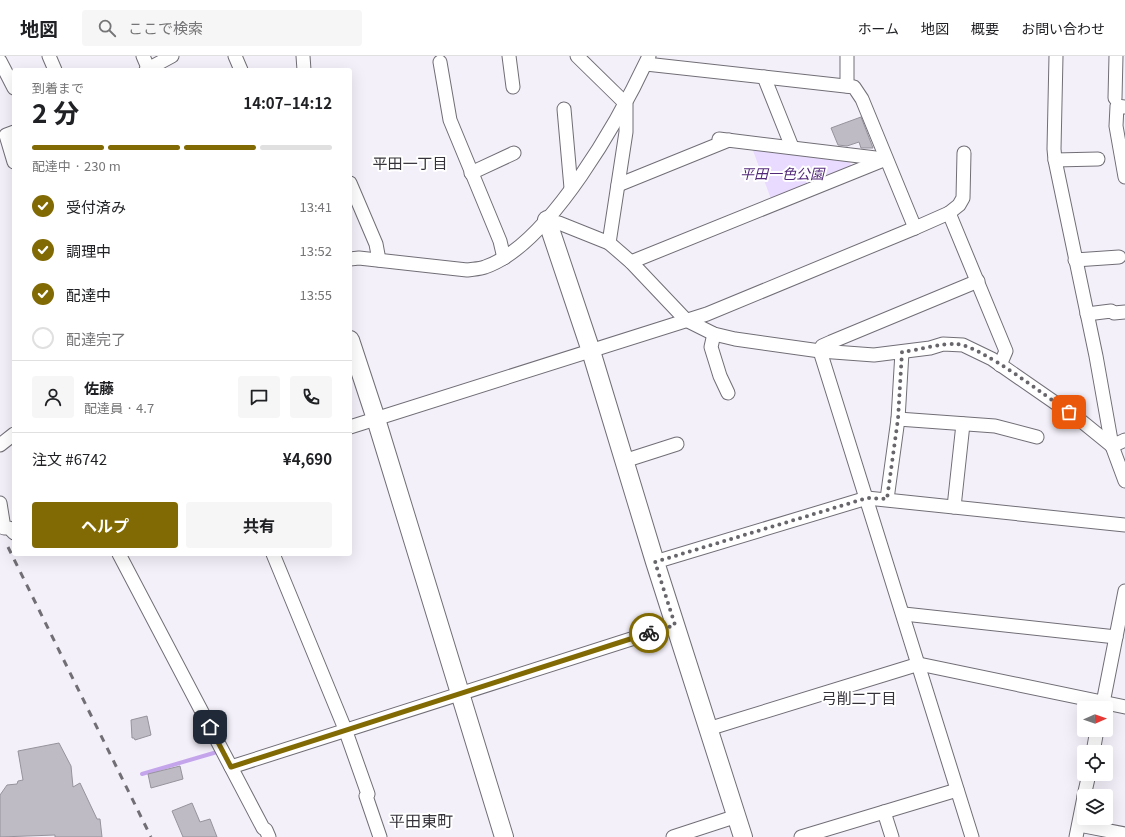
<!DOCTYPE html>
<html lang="ja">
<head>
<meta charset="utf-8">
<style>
  :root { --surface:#fff; --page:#f6f6f6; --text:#202124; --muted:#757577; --line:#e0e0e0; --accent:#816a03 }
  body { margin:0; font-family:Georgia,"Noto Sans JP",serif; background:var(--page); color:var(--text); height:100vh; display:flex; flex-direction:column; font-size:15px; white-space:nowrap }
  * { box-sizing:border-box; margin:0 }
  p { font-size:13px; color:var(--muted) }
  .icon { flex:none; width:22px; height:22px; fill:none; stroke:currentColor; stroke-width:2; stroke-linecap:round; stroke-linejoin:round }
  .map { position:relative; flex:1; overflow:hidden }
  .panel { position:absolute; left:12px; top:12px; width:340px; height:488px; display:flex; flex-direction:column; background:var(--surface); border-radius:4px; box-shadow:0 4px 16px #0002 }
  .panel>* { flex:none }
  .needle { width:26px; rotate:88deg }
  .buttons { position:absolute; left:1077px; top:645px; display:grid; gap:8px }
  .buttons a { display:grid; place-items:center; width:36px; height:36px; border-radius:4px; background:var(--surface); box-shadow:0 4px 16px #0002; font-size:20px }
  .pin { position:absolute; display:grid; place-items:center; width:34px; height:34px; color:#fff; margin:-17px; border-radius:8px; box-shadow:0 2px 6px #0006 }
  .courier { position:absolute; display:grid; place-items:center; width:40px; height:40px; margin:-20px; border:3px solid #816a03; border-radius:50%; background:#fff; color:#222; box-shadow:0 1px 5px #0007 }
  .head em { font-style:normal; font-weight:700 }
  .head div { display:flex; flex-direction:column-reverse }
  .head { display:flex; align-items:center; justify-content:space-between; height:68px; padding:0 20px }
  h1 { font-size:26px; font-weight:700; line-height:30px }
  .bar { display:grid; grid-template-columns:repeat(4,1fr); gap:6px 4px; align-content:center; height:48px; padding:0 20px }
  .bar i { height:5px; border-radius:3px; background:var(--line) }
  .bar .selected { background:var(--accent) }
  .bar p { grid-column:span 4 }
  .line { display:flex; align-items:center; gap:10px; padding:0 20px; border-top:1px solid var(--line) }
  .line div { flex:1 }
  .round { display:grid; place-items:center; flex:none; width:42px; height:42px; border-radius:4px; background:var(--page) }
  ol { padding:0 20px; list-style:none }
  li { display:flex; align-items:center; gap:12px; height:44px }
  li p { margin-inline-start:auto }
  li .icon { padding:4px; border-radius:50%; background:var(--accent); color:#fff; stroke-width:4 }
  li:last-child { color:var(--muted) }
  li i { width:22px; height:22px; border:2px solid var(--line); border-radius:50% }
  .cta { display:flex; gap:8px; margin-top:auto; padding:8px 20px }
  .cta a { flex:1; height:46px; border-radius:4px; background:var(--accent); color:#fff; font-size:16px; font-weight:700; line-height:46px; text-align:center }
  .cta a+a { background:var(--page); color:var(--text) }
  header { display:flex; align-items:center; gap:24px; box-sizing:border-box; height:56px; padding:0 20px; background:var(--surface); border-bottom:1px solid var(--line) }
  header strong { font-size:19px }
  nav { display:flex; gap:22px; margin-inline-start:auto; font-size:14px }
  .search { width:280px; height:36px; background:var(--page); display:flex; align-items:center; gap:10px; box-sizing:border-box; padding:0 14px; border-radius:4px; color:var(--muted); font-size:15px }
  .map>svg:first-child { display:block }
</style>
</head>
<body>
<header>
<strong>地図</strong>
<div class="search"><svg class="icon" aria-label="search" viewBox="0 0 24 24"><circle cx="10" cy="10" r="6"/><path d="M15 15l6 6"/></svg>ここで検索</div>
<nav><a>ホーム</a><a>地図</a><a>概要</a><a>お問い合わせ</a></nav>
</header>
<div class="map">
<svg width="1125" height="781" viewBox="0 0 1125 781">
  <rect width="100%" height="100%" fill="#f4f0fa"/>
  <path fill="#e9daff" d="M752,92l97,13 3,6 -81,32z"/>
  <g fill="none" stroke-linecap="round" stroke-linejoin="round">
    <path stroke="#c4a5ec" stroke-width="4" d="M142,718l75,-22"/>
  </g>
  <g fill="#bebbc4" stroke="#97939c">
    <path d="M861,61l12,31h-12l-2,-6 -12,4 -9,-1 -7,-17z"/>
    <path d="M147,660l4,19 -16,5 -1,-2h-2l-1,-18z"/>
    <path d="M59,687l12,23 2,21 7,-4 17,36h3l2,18h-47v-2l-55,2v-42l7,-10 10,-1 1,-3 5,-1 -5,-29z"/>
    <path d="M180,710l3,13 -32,9 -3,-14z"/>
    <path d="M192,747l8,19 10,-3 7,18h-34l-11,-26z"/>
  </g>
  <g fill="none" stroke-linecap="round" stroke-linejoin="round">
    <defs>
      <g id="street">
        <path d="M49,0l6,14"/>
        <path d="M143,0l6,14"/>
        <path d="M235,0l6,14"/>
        <path d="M303,0l1,14"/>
        <path d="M509,0l4,31"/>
        <path d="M577,0l49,48v28l-17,111"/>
        <path d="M1056,0l-2,93 1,11 41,196 16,90 13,35"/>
        <path d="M0,5l14,27"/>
        <path d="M440,6l10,58 50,121 4,17"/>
        <path d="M646,8l208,23 8,12 53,129 34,-15 57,138 -6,14"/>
        <path d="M146,14l26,-14"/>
        <path d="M764,21l28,70"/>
        <path d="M847,30v-30"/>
        <path d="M1115,42l1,-42"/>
        <path d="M1125,51l-8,-1 -1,20 9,51"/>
        <path d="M564,53l7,79"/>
        <path d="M14,76l-8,3 8,27"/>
        <path d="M719,83l165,20"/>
        <path d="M1055,104l43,-1"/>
        <path d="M471,117l43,-20"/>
        <path d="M350,127l26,61 3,16"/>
        <path d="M618,129l111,-45"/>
        <path d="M949,157l10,-8 4,-7 1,-45"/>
        <path d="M547,164l12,3 50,20 22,19 55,58 28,14 21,5 85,12 54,4 56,-7 13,-4 20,1 29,14 88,61 32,26"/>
        <path d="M350,203l9,-1 108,12c6,-1 13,-1 18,-3 65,-22 136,-151 164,-211"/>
        <path d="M1075,204l44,-3"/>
        <path d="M631,206l255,-103"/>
        <path d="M1087,258l24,-3 3,2 11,-1"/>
        <path d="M714,278l-3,13 9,29 8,17"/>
        <path d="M898,363l97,7 42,11"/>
        <path d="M350,371l357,-113 208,-86"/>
        <path d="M0,389l14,-11"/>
        <path d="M1112,390l13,-6"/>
        <path d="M624,405l53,-17"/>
        <path d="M887,443l11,-80 4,-67"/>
        <path d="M0,447l4,25h5l5,5"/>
        <path d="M954,451l9,-83"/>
        <path d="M119,498l144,274 3,2 3,7"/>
        <path d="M273,498l72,175 23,65 -2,2 14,41"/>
        <path d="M655,506l212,-64 258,27"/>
        <path d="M904,558l212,23"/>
        <path d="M1102,652l23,-117"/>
        <path d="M708,673l211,-65 206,43"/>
        <path d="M1093,696l4,-22"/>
        <path d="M231,711l444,-142"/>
        <path d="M1084,740l5,-22"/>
        <path d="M884,756l8,25"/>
        <path d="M1079,769l46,9"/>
        <path d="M673,781l64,-21"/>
        <path d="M801,781l156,-47"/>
        <path d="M972,781l-152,-486 2,-5 9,-4 147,-61"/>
        <path d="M1076,781l8,-40"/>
      </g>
      <g id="secondary">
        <path d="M547,164l44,131 64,211 88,275"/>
        <path d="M350,284l26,79 128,418"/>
      </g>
    </defs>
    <use href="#street" stroke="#716e76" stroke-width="15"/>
    <use href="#secondary" stroke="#716e76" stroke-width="20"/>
    <use href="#street" stroke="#fff" stroke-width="13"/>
    <use href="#secondary" stroke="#fff" stroke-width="18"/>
    <path stroke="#716f75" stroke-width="3" stroke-dasharray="7 7" stroke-linecap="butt" d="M8,491l143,290"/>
  </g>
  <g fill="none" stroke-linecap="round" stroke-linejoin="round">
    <path stroke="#68666b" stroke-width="4" stroke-dasharray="0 7.2" d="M649,577l26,-8 -20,-63 212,-64 20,1 11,-80 4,-67c17,-2 39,-9 55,-8 26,3 87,51 112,68"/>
    <path stroke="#816a03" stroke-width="5" d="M210,671l21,40 418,-134"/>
  </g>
  <g text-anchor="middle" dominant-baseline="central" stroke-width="4" stroke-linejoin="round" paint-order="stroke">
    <g font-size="14" font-style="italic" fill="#522879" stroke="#fff">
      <text x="782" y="117">平田一色公園</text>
    </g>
    <g font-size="15" fill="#353239" stroke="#fff">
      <text x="410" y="106">平田一丁目</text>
      <text x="859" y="641">弓削二丁目</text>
    </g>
    <g font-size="16" fill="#353239" stroke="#fff">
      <text x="421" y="764">平田東町</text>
    </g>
  </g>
</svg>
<div class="buttons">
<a><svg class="needle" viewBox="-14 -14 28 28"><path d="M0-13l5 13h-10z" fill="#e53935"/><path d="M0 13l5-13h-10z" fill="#757577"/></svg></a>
<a><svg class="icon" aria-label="locate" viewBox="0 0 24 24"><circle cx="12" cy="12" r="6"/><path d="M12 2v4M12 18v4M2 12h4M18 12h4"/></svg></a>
<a><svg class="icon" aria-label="layers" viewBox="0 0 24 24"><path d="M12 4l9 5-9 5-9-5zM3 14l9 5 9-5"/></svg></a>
</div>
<div class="pin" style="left:1069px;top:356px;background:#ea580c"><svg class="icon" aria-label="bag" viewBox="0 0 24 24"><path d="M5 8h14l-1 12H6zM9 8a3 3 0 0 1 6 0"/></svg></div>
<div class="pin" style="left:210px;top:671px;background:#1f2937"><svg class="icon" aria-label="home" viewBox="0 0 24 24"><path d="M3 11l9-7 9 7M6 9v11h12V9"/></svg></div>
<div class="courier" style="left:649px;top:577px"><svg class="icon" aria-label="bike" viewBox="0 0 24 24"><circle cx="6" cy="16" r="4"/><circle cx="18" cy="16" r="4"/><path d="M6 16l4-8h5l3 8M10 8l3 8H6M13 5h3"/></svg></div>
<section class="panel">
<div class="head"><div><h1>2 分</h1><p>到着まで</p></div><em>14:07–14:12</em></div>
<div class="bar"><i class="selected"></i><i class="selected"></i><i class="selected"></i><i></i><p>配達中 · 230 m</p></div>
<ol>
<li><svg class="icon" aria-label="check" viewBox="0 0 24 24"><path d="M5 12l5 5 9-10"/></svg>受付済み<p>13:41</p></li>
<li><svg class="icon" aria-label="check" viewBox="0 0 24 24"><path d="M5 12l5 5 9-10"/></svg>調理中<p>13:52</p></li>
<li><svg class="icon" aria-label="check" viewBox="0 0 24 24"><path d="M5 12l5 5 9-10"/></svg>配達中<p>13:55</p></li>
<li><i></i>配達完了</li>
</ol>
<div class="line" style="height:72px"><a class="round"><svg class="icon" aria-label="person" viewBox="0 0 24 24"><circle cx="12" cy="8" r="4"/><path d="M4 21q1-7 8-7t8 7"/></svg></a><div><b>佐藤</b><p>配達員 · 4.7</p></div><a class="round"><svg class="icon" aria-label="chat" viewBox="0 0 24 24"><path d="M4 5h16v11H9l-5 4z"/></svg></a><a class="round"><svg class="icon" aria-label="phone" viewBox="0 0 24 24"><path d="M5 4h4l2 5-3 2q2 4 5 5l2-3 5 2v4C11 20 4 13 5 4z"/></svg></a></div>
<div class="line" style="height:52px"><div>注文 #6742</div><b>¥4,690</b></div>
<div class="cta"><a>ヘルプ</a><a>共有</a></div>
</section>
</div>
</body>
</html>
